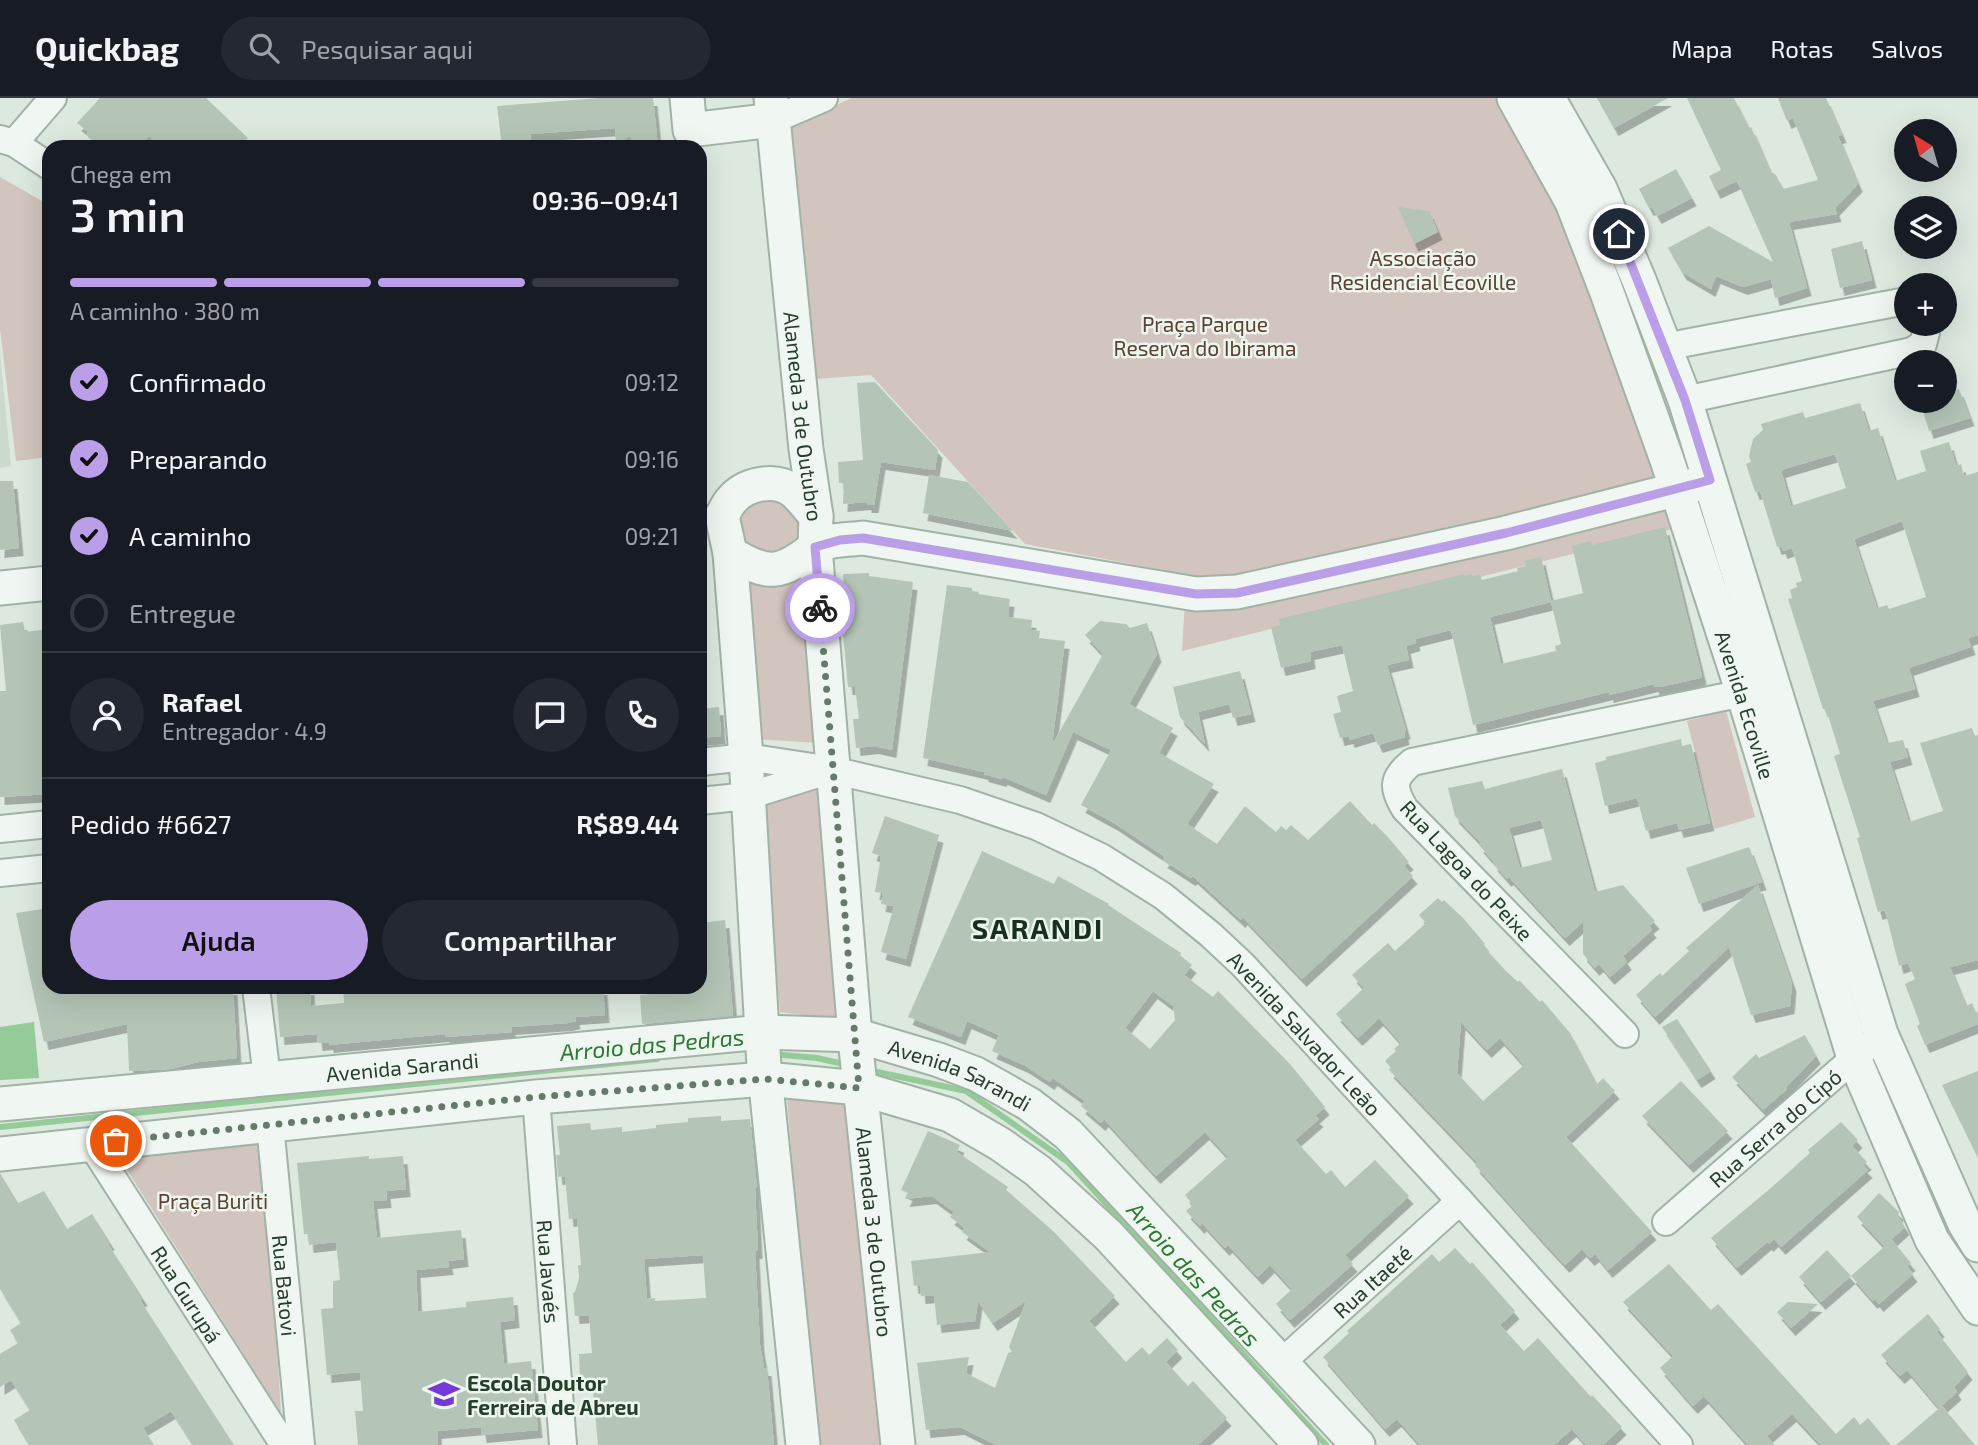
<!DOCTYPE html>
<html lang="pt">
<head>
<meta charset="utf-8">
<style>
  :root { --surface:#171b24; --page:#242831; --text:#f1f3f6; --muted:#9ea1a6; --line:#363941; --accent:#ba9fe8 }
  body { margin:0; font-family:"Exo 2",sans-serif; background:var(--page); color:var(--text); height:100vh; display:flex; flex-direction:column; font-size:26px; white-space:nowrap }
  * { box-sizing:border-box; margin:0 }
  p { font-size:23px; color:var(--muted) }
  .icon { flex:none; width:38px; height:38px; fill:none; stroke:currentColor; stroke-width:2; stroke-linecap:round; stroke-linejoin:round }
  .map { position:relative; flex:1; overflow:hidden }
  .side { position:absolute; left:42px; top:42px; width:665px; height:854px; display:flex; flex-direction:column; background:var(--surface); border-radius:21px; box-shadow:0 7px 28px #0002 }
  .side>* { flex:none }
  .needle { width:46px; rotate:323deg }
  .buttons { position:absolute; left:1894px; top:21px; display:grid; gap:14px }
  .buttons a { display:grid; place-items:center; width:63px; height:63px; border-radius:50%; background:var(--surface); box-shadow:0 7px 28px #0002; font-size:35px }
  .pin { position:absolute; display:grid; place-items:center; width:60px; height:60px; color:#fff; margin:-30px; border:4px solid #fff; border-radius:50%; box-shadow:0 2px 7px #0007 }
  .courier { position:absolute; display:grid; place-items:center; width:70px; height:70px; margin:-35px; border:5px solid #ba9fe8; border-radius:50%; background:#fff; color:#222; box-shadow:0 2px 9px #0007 }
  .summary em { font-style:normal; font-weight:600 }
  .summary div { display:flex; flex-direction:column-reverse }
  .summary { display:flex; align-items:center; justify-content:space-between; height:119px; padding:0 28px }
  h1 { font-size:46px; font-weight:600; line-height:52px }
  .bar { display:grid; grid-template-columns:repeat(4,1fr); gap:10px 7px; align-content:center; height:84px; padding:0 28px }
  .bar i { height:9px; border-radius:5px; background:var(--line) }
  .bar .current { background:var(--accent) }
  .bar p { grid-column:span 4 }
  .line { display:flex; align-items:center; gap:18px; padding:0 28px; border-top:2px solid var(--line) }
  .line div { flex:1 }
  .round { display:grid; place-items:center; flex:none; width:74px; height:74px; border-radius:37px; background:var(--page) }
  ol { padding:0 28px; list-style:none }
  li { display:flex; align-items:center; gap:21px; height:77px }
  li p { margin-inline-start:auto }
  li .icon { padding:7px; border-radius:50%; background:var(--accent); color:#111; stroke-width:4 }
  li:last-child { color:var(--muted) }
  li i { width:38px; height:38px; border:4px solid var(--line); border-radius:50% }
  .primary-button { display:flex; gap:14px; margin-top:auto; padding:14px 28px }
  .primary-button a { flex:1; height:80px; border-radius:42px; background:var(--accent); color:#111; font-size:28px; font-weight:600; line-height:80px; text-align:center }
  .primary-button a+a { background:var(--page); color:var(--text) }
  header { display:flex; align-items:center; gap:42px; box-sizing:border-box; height:98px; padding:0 35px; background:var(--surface); border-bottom:2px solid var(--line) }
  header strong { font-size:33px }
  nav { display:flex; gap:38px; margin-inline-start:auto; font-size:24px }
  .search { width:490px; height:63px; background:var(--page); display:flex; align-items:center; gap:18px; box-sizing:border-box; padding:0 24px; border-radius:38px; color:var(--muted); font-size:26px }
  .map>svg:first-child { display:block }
</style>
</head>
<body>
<header>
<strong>Quickbag</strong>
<div class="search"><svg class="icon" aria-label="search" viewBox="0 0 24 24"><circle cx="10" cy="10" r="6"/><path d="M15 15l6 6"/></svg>Pesquisar aqui</div>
<nav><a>Mapa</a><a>Rotas</a><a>Salvos</a></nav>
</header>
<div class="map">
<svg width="1978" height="1347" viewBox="0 0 1978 1347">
  <defs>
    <filter id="shadow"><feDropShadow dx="4.5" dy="8" stdDeviation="0" flood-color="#0004"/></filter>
  </defs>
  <rect width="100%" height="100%" fill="#dde8df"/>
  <path fill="#cbdacd" d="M0,254l11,114 -11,2z"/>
  <g fill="#d2c4be">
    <path d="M852,0h647l64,107 114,323 -495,123 4,-67 20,-6 -181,-34 -154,-169 -55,4 -31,-252z"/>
    <path d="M0,79l49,28v252l-33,4 -16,-132z"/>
    <path d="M773,396l27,17 -1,32 -16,15 -40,-10c-6,-41 -8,-38 30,-54z"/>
    <path d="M809,466l10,179 -66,-4 -14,-166z"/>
    <path d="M1726,613l29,106 -40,12 -28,-108z"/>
    <path d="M822,691l22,224 -12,6 -52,-7 -20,-214z"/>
    <path d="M786,989l65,7 32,351h-67z"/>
    <path d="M264,1041l17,274 -164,-259z"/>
  </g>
  <path fill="#95cb99" d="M34,924l5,56 -39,2v-53z"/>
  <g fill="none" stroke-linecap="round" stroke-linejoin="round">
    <g stroke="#95cb99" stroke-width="6">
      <path d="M772,956l45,4 31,7"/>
      <path d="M868,972l98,21 102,71 258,283"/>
      <path d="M0,1029l657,-68"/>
    </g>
  </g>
  <g fill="#b4c5b7" fill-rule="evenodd" filter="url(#shadow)">
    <path d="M100,0h106l42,40 -9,9h-79l-11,-11 -10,11h-39l-12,-10 -1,-6 -10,-8z"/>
    <path d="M600,0h53l5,49h-19l-10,-11 -13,10 -1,-18 -85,6 2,13h-30l-5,-41z"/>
    <path d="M1597,0h71l-54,30z"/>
    <path d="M1687,0h47l15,30 2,-1 19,44 6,4 7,14 35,-9 -25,-62 -6,3 -9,-23h48l16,37 -4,1 20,48 -23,24 2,6 -48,8 18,66 -32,10 -4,-19 -28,8 -27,-11 -5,13 -29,-17 -14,-24 41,-22 64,36 -36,-81 -21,10 -7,-15 12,-6z"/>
    <path d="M1676,71l16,29 -35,18 -5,-9 -3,1 -10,-19z"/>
    <path d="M1398,109l31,4 9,21 -24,12z"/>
    <path d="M1862,143l10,39 -32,8 -9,-39z"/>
    <path d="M875,284l63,68 -3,20 -54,-8 -7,43h-7v-3l-24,2 1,-21h-5l-1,-21 25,-2 -6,-77z"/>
    <path d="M1959,291l11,29 -41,13 -9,-30h24v-8z"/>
    <path d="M1860,305l9,28 9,-3 17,53 31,-10 -6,-20 29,-9 7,24 5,-2 3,12 14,-4v163l-10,3 3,9 -62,21 6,21 -42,12 14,42 16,-3 5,17 -18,5 19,60 34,-11 -23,-68 52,-15 3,8 3,-1v225l-28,7 16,39 6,-3 6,14v7l-53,21 -8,-19 3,-2 -15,-40 10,-5 -7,-16 -9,3 -14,-56 -7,2 -21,-74 3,-1 -26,-81 6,-2 -4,-13 -10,-32h-3l-35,-110 4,-1 -2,-8 7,-3 -1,-4 6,-2 -10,-33 -9,3 -2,-5 -4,1 -17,-56 -5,1 -9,-28 5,-2 -2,-6 4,-17 10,-9 -2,-6 42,-12 2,6zM1835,356l11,34 -55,18 -10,-36zM1902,423l24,76 -37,12 -2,-4 -10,3 -23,-69z"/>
    <path d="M929,377l39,7 45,49 -90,-18z"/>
    <path d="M0,383h13l6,67 -19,2z"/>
    <path d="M1665,429l37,149 -2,2 -40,9h-5l-1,-3 -45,11v-3l-136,33 -22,-95 -36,9 1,4 -10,3 3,14 -22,5 19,66 -2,1 1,5 -27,8 -5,-12 -23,7 -1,-4 -9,2 -7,-24 8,-2 -4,-16 16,-5 -11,-46 -32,7 1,9 -30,7 -10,-41 9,-2 -1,-6 185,-45v2l7,-2 1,2 8,-1 2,5 36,-9 -1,-3 9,-2 -1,-5 16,-4 10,44 32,-8 -11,-47 19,-5 1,4zM1551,504l10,42 -6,2 1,5 -55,13 -11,-47z"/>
    <path d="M869,475v3l44,6 -21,168 -18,-4 -18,2 -3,-29h6l-4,-32h-7l-5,-53h2l-2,-60z"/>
    <path d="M947,487l25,3v3l7,1 -1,2 32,5 -2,18 24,3 -1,10 9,1 -1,7 26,3 -13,104 51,-91 -18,-19 15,-14 26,3 4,4 17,-5 10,31 -28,50 44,24 -14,25 55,31 -27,40 30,20 28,-38 31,26 5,-6 5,4 5,-5 17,15 42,-39 22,24 2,-2 13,13 22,26 -5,4 9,10 -111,103 -59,-62 -2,3 -48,-44 -2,2 -28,-18 2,-3 -51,-34 -33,-18 30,-55 -38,-18 -27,63 -43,-18 -1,2 -18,-5v-2l-61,-14z"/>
    <path d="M23,524l2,10 24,-3v165l-49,3v-106h6l-6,-66z"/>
    <path d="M1240,573l11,43 -18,4 -4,-14 -31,8 7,32 -25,-27 -7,-30z"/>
    <path d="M719,609l2,29 -21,2v-29z"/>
    <path d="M1681,641l1,7 9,-2 19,79 -31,7 -2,-7 -31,8 -9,-33 -32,8 -10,-43 11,-3v-3z"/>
    <path d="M1562,671l33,123 28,-7 32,36 -6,5 3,4 -29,26 4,6 -17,15 -11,-13 -4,4 -12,-14v-32l-18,16 -56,-61 -2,2 -14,-16 1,-1 -15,-17 2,-2 -26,-27 -7,-28 34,-7 3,8zM1541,722l11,40 -32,8 -11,-40z"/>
    <path d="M885,718l54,19 -33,124 -25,-7 13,-46 -13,-2 2,-11 -8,-1 6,-36 -9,-3z"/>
    <path d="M1749,749l13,35 -63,22 -13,-36z"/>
    <path d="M982,753l72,33 4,-8 51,28 -1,1 73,48 -1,2 12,10 -8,10 29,22 5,-6 72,73 35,43 -10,9 4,3 -24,21 31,34 5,-4 14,17 30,-27 34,36 -64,59 8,9 -63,56 -14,-16 16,-15 -22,-24 -12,12 -30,-32 -3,3 -23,-25 -2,3 -14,-15 7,-6 -8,-10 43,-38 -23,-25 -49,44 -52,-57 -3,4 -20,-17 4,-5 -32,-23 -3,4 -26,-17 -32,-14 7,-16 -32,-14 -6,16 -53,-20zM1153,893l20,15 2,14 -25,29 -25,-21z"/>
    <path d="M1758,787l34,99 -2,22 -39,9 -22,-68 -74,70 -19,-22 24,-22 2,3 27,-25 -3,-3z"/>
    <path d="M1438,800l4,4 2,-2 20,19 21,25 -2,2 22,24 13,12 1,-2 21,22 2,-2 28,33 27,51 6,-6 12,13 -49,46 86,95 -44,38 -13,-16 -5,4 -8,-9 -17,16 -24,-26 -66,-74 2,-3 -88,-92 2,-2 -6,-7 11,-10 -2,-2 7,-6 -22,-25 -21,20 -22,-24 28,-26 -12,-13 36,-32 7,8 31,-28 -7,-8zM1461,924l26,28 13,-12 24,27 -41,36 -26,-28z"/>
    <path d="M49,810v79h184l4,71 -39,4 -27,7 -42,2 -2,-47 -83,18 -28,-129z"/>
    <path d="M725,822l8,96 -91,8 -2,-29 60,-6v-66z"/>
    <path d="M276,889h34l1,19 33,-3 -1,-16h97l1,5 40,-5h122l2,28 -30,2 1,4 -8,2 -57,4 1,5 -67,5v-3l-116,11v-3l-11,1 -1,-9 -37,3z"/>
    <path d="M1677,921l34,52 -14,9 -35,-53z"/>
    <path d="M1805,937l11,21 -30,31 1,2 -24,21 -31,-33 24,-23 3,4z"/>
    <path d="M1978,973v87l-36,-73z"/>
    <path d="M1681,983l47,50 -39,34 -47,-49z"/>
    <path d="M721,1018v5l29,-2 7,69h-2l3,63h-3l5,94 4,23h3l7,77h-176l-6,-65 -12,1 -1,-27 13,-1 -3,-38 -14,1 -2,-23 2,-1 4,-14 -1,-13h3l-4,-47 -8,1 -4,-43 -7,1 -2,-22h4l-3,-29 33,-3 1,7 31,-3v5l34,-4v-3l32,-3v-4zM703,1157l3,43 -51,3v-3l-8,1 -3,-40z"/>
    <path d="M1841,1024l17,18 -6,6 15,16 -4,3 5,5 -87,77 -7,-8 -5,5 -2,-2 -30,26 -26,-30 61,-51 38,-34 -2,-3z"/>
    <path d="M928,1033l32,14 -3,7 51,35 -2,3 46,40 63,66 -26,25 37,41 16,-15 7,8 18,-17 11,12 -12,12 22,24 5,-5 34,37 -29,27h-202l-36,-18 -34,3 -9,-67 52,-6 -3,16 29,15 13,-35 4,-1 -3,-5 17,-46 -33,22 -15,-22 -3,20 -38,4 -3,-30 -13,1 -1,-11 -6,1 -3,-25 79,-9 -28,-20 3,-4 -15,-11 4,-5 -22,-16 -27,3 3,-6 -7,-3z"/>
    <path d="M369,1058v3l34,-3 3,33 -20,2 1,9 -14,1 4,37 84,-8 3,29 -16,2 1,6 -33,3 2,42 48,-5v-5l47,-5 2,23 -15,2 4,42 27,-3 7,69 -56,5 -1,-8 -44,4 1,14h-80l-3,-34h8l-3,-39 -33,3 -6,-66 12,-1v-27l7,-1 -4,-38 -27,3 -1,-11h-4l-7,-71z"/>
    <path d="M0,1075l18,30 26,-12 23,38 25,-15 18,28 -2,2 35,54 -3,2 94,145h-41l-22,-34 -28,17 11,17h-125l-15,-25 16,-10 -19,-30 -11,7v-33l18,-11 -8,-13 11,-7 -21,-34z"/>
    <path d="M1879,1095l20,19 -1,4 7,11 -21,19 -27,-29z"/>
    <path d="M1892,1142l19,23 -4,3 6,8 -34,30 -4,-5 -2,2 -22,-25 -30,26 -22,-25 28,-27 24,26z"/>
    <path d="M1455,1150l15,16 2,-2 43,49 -15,14 24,26 14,-13 53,59 1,-2 30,32 -19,18h-17l-14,-16 -18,16h-134l-23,-26 -12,10 -62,-72 26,-24 -2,-2 85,-77 7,8z"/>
    <path d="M1669,1166l42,46 7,-6 118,130 18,-17 6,8 8,-7 23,27h-70l-29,-31 -25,22 7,9h-26l-44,-49 -11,10 -33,-38 13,-12 -50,-54z"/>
    <path d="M1788,1204l30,2 -27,24 -14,-16z"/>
    <path d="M1928,1216l12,15 -3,3 31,40 -14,15 3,5 -18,16 -32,-38 -7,6 -19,-21z"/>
    <path d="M1942,1308l33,39h-79z"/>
  </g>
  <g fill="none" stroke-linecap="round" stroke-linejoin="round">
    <defs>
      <g id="minor">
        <path d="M773,22l51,-22"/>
        <path d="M0,41l14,4 35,23"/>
        <path d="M14,45l39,-45"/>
        <path d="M1664,249l242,-46"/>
        <path d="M1685,302l227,-49 11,-7 3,-12 -3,-8"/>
        <path id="s1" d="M700,664l46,-5 86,13 128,30 76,26 65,31 62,39 48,39 32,30 217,236 219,244"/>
        <path d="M700,703l48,-5 76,-24"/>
        <path d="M0,731l49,-5"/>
        <path d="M0,775l49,-5"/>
        <path d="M256,889l11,91"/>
        <path d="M1625,936l-220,-225c-13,-22 -13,-30 7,-47l331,-69"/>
        <path id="s2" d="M536,999l27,348"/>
        <path id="s3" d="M270,1027l31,320"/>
        <path id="s4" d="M91,1046l193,301"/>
        <path id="s5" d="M1666,1124l202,-176"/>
        <path id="s6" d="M1282,1264l178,-161"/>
      </g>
      <g id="tertiary">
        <path d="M687,0l3,32 83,-10"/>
        <path id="s7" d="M771,0l35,351 10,67 -1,31 41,501 42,397"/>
        <path id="s8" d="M1514,0l58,104 34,88 61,170 76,233 111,365 78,182 46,68"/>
        <path d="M1548,0l52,91 39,91 46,120 196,634 84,190 13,21"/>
        <path d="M722,418l8,37 16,204 18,309 39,379"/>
        <path d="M722,418c3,-5 5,-11 9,-15 13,-17 44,-24 62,-10 8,6 15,17 23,25"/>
        <path d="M730,455c38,23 50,22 84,-5 11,-9 35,-8 49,-10l333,56 41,-2 269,-59 192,-49"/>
        <path d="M0,490l49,-5"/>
        <path id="s9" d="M0,1006l763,-72 92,3 84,25 37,14 53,30 39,30 290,311"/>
        <path d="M0,1056l536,-57 230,-18 93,9 91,27 50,29 38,27 70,64 193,210"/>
      </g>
    </defs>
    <use href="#minor" stroke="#a2b2a5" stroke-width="30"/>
    <use href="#tertiary" stroke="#a2b2a5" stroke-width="37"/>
    <use href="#minor" stroke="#f0f6f1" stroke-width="26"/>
    <use href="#tertiary" stroke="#f0f6f1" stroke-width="33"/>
  </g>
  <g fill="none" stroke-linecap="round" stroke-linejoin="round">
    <path stroke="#667a69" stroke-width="7" stroke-dasharray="0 12.6" d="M116,1043l420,-44 230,-18 93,9 -39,-480"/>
    <path stroke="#ba9fe8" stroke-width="9" d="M820,510l-5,-61 25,-7 23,-2 333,56 41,-1 269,-60 204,-53 -25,-80 -66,-166"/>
  </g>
  <defs>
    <symbol id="school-bare" viewBox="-9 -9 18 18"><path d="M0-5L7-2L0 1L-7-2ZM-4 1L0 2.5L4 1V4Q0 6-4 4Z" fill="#7739d6" stroke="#edf6ee" stroke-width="2.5" paint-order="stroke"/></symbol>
  </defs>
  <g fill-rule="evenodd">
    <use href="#school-bare" x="422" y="1274" width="44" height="44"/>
  </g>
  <g text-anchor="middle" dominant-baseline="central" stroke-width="5" stroke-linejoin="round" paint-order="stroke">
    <g font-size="21" fill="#5c4132" stroke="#edf6ee">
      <text x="1423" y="159">Associação<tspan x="1423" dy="24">Residencial Ecoville</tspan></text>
      <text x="1205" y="225">Praça Parque<tspan x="1205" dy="24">Reserva do Ibirama</tspan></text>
      <text x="213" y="1102">Praça Buriti</text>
    </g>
    <g font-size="21" fill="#263f2a" stroke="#edf6ee">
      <text stroke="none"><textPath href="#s7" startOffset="320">Alameda 3 de Outubro</textPath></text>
      <text stroke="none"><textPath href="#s8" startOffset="651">Avenida Ecoville</textPath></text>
      <text transform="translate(1467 772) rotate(47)">Rua Lagoa do Peixe</text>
      <text stroke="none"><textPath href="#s1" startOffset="688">Avenida Salvador Leão</textPath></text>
      <text stroke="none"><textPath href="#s9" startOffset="404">Avenida Sarandi</textPath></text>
      <text stroke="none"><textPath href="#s9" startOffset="971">Avenida Sarandi</textPath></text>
      <text stroke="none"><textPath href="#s5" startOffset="144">Rua Serra do Cipó</textPath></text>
      <text stroke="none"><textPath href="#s7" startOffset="1139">Alameda 3 de Outubro</textPath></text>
      <text stroke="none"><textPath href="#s2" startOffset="175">Rua Javaés</textPath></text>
      <text stroke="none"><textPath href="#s6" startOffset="121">Rua Itaeté</textPath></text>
      <text stroke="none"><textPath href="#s3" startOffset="161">Rua Batovi</textPath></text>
      <text stroke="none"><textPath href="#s4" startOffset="178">Rua Gurupá</textPath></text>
    </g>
    <g font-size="21" font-weight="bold" fill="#263f2a" stroke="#edf6ee" text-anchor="start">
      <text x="467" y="1284">Escola Doutor<tspan x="467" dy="24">Ferreira de Abreu</tspan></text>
    </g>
    <g font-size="23" font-style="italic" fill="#2d7634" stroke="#edf6ee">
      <text transform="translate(652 946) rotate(-5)">Arroio das Pedras</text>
      <text transform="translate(1194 1176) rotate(48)">Arroio das Pedras</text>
    </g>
    <g font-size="28" font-weight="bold" letter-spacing="2" fill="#18301d" stroke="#edf6ee">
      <text x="1038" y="830">SARANDI</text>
    </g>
  </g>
</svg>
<div class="buttons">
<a><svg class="needle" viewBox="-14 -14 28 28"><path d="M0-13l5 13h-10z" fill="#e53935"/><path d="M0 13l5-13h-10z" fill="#9ea1a6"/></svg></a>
<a><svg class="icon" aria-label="layers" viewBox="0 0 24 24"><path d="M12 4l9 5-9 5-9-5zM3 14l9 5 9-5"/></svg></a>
<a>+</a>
<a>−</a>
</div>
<div class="pin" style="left:116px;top:1043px;background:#ea580c"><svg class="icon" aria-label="bag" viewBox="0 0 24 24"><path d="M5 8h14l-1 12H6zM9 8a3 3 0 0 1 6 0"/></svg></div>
<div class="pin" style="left:1619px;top:136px;background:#1f2937"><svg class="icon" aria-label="home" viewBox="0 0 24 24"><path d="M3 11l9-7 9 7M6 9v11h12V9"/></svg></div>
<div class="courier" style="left:820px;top:510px"><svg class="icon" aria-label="bike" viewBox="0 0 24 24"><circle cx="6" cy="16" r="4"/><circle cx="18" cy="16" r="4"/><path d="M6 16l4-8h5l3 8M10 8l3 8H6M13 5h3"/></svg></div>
<section class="side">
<div class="summary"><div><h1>3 min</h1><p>Chega em</p></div><em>09:36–09:41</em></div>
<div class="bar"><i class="current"></i><i class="current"></i><i class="current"></i><i></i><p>A caminho · 380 m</p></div>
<ol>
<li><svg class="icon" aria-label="check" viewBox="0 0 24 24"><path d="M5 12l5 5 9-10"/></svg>Confirmado<p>09:12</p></li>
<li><svg class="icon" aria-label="check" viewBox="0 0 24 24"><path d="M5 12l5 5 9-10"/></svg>Preparando<p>09:16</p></li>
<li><svg class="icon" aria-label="check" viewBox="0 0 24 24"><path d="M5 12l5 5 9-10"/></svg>A caminho<p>09:21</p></li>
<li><i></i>Entregue</li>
</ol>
<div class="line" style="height:126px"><a class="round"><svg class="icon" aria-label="person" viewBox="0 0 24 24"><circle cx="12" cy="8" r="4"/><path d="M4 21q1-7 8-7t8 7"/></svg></a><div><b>Rafael</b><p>Entregador · 4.9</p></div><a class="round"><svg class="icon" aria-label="chat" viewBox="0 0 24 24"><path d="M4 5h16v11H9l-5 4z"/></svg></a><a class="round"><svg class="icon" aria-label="phone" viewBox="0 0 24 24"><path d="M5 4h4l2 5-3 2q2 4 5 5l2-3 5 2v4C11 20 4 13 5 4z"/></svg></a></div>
<div class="line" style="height:91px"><div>Pedido #6627</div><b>R$89.44</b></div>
<div class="primary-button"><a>Ajuda</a><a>Compartilhar</a></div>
</section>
</div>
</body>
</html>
